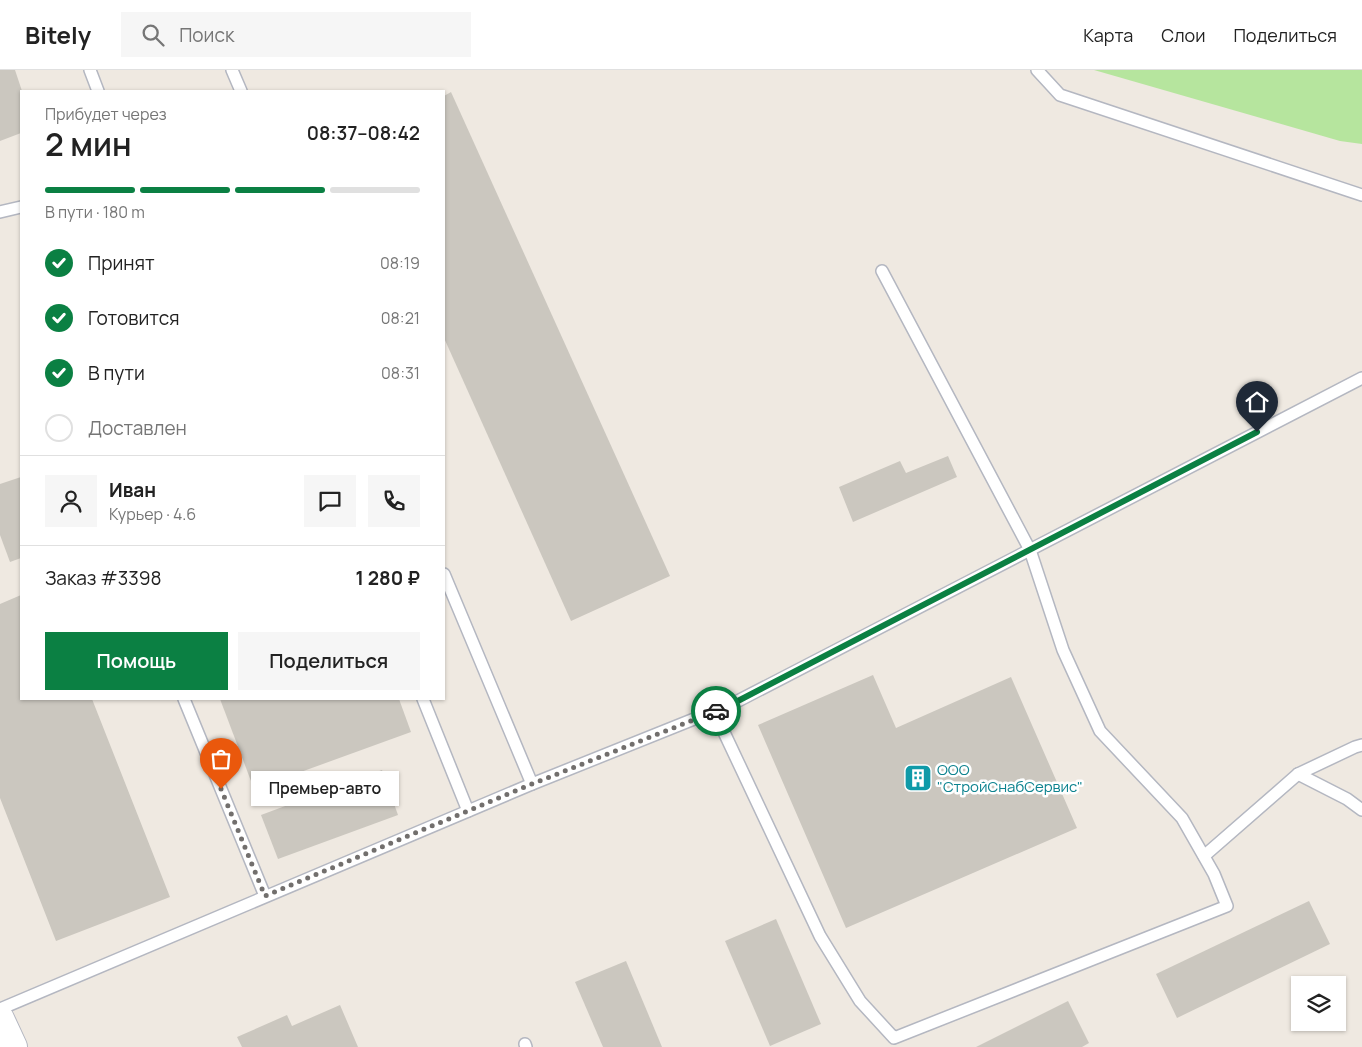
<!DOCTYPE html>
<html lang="ru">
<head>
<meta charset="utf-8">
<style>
  :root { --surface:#fff; --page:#f6f6f6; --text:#222; --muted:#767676; --line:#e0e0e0; --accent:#0b8043 }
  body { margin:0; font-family:Manrope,sans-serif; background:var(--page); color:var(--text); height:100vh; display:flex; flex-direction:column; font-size:19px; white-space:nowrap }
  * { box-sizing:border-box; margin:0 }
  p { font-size:16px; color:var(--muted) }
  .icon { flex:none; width:28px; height:28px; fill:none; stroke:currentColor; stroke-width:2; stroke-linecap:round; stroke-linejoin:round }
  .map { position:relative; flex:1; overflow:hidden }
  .sheet { position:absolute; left:20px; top:20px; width:425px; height:610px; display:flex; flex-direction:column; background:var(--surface); border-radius:0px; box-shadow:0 1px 4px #0004 }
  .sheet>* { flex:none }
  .fabs { position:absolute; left:1291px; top:906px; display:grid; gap:10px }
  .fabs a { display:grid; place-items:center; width:55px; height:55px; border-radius:0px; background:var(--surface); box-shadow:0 1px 4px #0004; font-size:25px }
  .pin { position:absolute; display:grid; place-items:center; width:42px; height:42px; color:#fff; margin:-51px -21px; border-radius:50% 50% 50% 0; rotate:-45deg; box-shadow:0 0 5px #0007 }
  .pin .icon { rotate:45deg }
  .courier { position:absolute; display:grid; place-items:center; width:50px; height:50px; margin:-25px; border:4px solid #0b8043; border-radius:50%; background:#fff; color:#222; box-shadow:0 1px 6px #0007 }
  .bubble { position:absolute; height:35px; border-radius:0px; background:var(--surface); box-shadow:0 1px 4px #0004; font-size:16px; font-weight:600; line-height:35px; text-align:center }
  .overview em { font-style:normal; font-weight:600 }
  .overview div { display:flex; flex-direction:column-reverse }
  .overview { display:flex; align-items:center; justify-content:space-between; height:85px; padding:0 25px }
  h1 { font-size:32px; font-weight:600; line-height:38px }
  .bar { display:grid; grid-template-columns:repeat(4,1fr); gap:8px 5px; align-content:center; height:60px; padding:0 25px }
  .bar i { height:6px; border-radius:4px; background:var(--line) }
  .bar .on { background:var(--accent) }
  .bar p { grid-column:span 4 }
  .line { display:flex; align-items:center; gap:12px; padding:0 25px; border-top:1px solid var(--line) }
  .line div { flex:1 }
  .round { display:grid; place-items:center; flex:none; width:52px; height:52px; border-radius:0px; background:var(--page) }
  ol { padding:0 25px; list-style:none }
  li { display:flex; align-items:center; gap:15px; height:55px }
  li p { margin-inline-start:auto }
  li .icon { padding:5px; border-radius:50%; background:var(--accent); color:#fff; stroke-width:4 }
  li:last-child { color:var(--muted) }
  li i { width:28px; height:28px; border:2px solid var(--line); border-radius:50% }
  .primary-button { display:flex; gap:10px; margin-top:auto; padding:10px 25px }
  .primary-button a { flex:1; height:58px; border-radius:0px; background:var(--accent); color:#fff; font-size:20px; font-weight:600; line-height:58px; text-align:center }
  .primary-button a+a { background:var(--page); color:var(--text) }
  header { display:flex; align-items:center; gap:30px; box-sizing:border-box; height:70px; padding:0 25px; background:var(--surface); border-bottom:1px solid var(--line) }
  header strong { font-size:24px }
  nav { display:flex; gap:28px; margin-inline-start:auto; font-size:18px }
  .search { width:350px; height:45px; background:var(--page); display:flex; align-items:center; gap:12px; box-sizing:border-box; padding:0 18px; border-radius:0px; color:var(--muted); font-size:19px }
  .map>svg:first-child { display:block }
</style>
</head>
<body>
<header>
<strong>Bitely</strong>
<div class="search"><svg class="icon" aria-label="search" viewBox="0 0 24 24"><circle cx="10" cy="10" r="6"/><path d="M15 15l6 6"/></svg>Поиск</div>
<nav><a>Карта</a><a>Слои</a><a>Поделиться</a></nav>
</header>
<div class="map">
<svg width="1362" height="977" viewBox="0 0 1362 977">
  <rect width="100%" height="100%" fill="#efe9e1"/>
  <path fill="#b6e59e" d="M1094,0h268v74l-22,-3z"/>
  <g fill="#cbc7bf">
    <path d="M0,0h15l7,21 -1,42 -21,8z"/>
    <path d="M451,22l219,484 -99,45 -127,-283v-242z"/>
    <path d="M948,386l9,21 -104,45 -14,-35 61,-26 6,12z"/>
    <path d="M21,407v81l-11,4 -10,-27v-51z"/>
    <path d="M21,525v104h71l78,198 -114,44 -56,-143v-194z"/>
    <path d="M873,605l23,53 115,-51 66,151 -231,100 -88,-203z"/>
    <path d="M220,629h179l12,33 -157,57z"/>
    <path d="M382,700l16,45 -120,44 -17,-44z"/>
    <path d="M1309,831l21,43 -153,74 -21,-44z"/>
    <path d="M776,849l45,105 -51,22 -45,-105z"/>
    <path d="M626,891l36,86h-59l-28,-65z"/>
    <path d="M1068,931l21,42 -7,4h-106z"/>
    <path d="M340,935l18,42h-116l-5,-10 50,-22 5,11z"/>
  </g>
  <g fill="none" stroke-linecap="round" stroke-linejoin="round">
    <defs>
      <g id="service">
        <path d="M90,0l8,21"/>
        <path d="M232,0l9,21"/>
        <path d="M1037,0l23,25 302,100"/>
        <path d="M0,142l21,-5"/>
        <path d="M444,504l88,210"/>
        <path d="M184,629l81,197"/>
        <path d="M423,629l45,112"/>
        <path d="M714,641l106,225 40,65 34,37 333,-132 -13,-32 -32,-56 -82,-87 -37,-81 -33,-100 -148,-279"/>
        <path d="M1298,704l49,25 15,11"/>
        <path d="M1204,786l94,-82 57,-27 7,-2"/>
        <path d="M0,939l532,-225 202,-81 628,-325"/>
        <path d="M525,974l1,3"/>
      </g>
      <path id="secondary" d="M0,949l13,28"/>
    </defs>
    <use href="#service" stroke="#b4b7c1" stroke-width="14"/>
    <use href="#secondary" stroke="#b4b7c1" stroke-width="30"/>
    <use href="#service" stroke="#fff" stroke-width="11"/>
    <use href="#secondary" stroke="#fff" stroke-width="28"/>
  </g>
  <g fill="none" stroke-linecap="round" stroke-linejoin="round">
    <path stroke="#726f6d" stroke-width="5" stroke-dasharray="0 9" d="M221,719l44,107 267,-112 184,-73"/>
    <path stroke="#0b8043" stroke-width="6" d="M716,641l18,-8 523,-271"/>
  </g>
  <defs>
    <symbol id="building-square" viewBox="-11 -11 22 22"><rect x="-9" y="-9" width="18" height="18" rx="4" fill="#0f9aa8" stroke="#fff"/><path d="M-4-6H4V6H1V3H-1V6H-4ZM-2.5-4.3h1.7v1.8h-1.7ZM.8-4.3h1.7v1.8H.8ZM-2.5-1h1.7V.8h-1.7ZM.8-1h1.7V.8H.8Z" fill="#fff"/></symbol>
  </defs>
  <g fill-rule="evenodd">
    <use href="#building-square" x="902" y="692" width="32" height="32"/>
  </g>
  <g text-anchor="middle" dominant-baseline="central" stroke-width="5" stroke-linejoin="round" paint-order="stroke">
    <g font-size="15" fill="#0d838f" stroke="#fff" text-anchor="start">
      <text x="937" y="699">ООО<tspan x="937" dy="17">"СтройСнабСервис"</tspan></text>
    </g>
  </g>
</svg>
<div class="fabs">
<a><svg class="icon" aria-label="layers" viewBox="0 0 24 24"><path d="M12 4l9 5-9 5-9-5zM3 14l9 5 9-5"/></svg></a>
</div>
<div class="pin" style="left:221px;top:719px;background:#ea580c"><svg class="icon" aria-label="bag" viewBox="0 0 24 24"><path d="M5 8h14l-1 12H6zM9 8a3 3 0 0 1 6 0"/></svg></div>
<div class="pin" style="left:1257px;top:362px;background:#1f2937"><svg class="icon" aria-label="home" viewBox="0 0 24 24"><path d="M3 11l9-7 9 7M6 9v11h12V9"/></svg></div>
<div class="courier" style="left:716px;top:641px"><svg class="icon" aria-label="car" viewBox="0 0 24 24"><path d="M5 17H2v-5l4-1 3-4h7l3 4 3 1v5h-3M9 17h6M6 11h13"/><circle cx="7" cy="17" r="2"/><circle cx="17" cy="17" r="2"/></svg></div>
<div class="bubble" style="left:251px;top:701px;width:148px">Премьер-авто</div>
<section class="sheet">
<div class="overview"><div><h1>2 мин</h1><p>Прибудет через</p></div><em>08:37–08:42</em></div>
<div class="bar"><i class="on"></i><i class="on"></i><i class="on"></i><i></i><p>В пути · 180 m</p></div>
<ol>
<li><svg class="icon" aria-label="check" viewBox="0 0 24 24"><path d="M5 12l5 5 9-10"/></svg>Принят<p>08:19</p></li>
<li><svg class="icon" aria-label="check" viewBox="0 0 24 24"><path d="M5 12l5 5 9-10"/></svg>Готовится<p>08:21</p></li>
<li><svg class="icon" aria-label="check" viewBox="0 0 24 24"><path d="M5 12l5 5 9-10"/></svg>В пути<p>08:31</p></li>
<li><i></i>Доставлен</li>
</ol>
<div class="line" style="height:90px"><a class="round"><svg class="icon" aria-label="person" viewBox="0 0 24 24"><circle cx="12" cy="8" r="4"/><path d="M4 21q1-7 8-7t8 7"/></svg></a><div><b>Иван</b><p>Курьер · 4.6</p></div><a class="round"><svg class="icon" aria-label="chat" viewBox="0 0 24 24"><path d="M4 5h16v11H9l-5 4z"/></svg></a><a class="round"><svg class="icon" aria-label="phone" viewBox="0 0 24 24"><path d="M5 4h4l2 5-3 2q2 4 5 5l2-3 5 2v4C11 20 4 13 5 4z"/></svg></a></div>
<div class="line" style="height:65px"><div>Заказ #3398</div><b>1 280 ₽</b></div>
<div class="primary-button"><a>Помощь</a><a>Поделиться</a></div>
</section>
</div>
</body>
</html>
